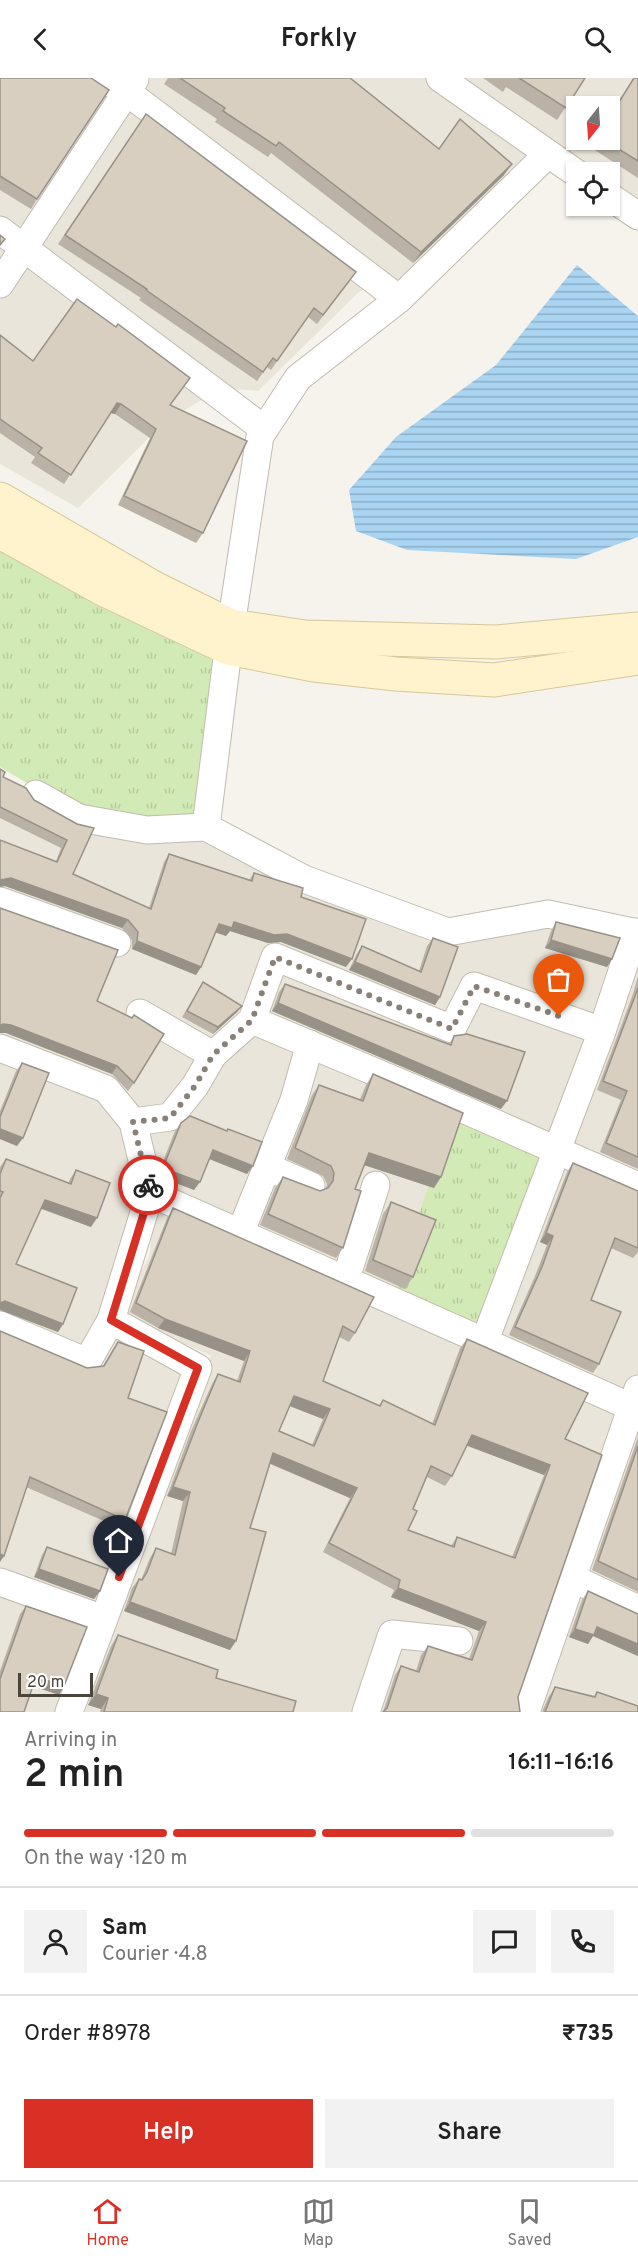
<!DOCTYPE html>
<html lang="en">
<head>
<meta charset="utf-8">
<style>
  :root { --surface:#fff; --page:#f2f2f2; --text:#222; --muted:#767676; --line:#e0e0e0; --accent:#d93025 }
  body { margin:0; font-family:Overpass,sans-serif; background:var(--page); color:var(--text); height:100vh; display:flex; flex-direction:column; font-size:22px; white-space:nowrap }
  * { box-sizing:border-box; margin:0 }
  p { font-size:20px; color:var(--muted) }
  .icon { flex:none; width:33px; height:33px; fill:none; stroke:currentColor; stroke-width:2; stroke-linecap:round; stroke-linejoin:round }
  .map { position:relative; height:1634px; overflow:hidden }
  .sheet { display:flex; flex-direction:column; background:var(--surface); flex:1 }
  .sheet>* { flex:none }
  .needle { width:39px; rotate:197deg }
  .controls { position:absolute; left:566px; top:18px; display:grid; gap:12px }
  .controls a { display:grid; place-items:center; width:54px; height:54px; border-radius:0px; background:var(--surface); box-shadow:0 2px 4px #0004; font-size:30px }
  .scale { position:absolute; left:18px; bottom:15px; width:75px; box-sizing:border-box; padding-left:6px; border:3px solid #4b4439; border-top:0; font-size:16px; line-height:21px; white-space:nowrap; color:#4b4439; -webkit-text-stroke:4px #fff; paint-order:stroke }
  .pin { position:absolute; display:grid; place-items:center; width:51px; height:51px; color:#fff; margin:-62px -26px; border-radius:50% 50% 50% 0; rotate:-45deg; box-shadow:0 0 6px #0007 }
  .pin .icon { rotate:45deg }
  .courier { position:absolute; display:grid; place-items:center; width:60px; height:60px; margin:-30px; border:4px solid #d93025; border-radius:50%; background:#fff; color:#222; box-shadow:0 2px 8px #0007 }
  .summary em { font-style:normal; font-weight:600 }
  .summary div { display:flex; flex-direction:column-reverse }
  .summary { display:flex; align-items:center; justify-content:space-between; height:102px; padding:0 24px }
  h1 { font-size:39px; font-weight:600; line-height:45px }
  .bar { display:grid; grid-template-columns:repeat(4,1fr); gap:9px 6px; align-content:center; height:72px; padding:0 24px }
  .bar i { height:8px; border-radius:4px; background:var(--line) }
  .bar .on { background:var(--accent) }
  .bar p { grid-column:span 4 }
  .line { display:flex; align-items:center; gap:15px; padding:0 24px; border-top:2px solid var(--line) }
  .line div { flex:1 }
  .round { display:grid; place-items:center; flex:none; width:63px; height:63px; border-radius:0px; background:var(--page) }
  .action { display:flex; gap:12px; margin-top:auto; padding:12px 24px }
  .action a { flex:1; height:69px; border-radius:0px; background:var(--accent); color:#fff; font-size:24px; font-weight:600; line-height:69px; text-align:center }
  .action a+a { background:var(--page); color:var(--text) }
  header { display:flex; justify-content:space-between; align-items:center; height:78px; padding:0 24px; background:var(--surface); font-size:27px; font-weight:600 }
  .tab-bar { display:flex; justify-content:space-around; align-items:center; height:84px; border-top:2px solid var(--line); background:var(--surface); font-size:16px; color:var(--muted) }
  .tab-bar a { display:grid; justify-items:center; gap:3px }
  .tab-bar .on { color:var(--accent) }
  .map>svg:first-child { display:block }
</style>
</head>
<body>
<header><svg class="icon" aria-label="back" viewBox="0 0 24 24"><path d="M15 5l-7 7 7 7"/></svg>Forkly<svg class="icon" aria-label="search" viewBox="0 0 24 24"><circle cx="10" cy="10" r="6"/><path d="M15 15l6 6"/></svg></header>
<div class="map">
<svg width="638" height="1634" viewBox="0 0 638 1634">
  <defs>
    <pattern id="park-tufts" width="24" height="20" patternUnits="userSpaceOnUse" patternTransform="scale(1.5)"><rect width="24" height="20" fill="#d2eab5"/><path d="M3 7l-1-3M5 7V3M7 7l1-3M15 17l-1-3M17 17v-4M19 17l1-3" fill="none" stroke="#b6ca9c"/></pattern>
    <pattern id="water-rules" width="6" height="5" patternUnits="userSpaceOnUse" patternTransform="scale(1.5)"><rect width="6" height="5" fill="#a9d4f2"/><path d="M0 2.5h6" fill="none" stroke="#8caec5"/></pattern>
  </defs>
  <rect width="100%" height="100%" fill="#f6f3ec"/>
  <g fill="#eae5da" fill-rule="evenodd">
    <path d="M0,0h638v124l-29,-18v-12h-18l-41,-26 -147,143 -19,-14 -26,18 -100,98 -37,-3 -56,34 -87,86 -78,-44zM576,28h33v34h-33z"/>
    <path d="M0,699l81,44 126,13 242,104 103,-17 80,15 -79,205 -101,-30 -57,179 -240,-101 -42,-104 -113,-43z"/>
    <path d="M638,864v432l-11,25 -132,-60z"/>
    <path d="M0,980l102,38 20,30 21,67 -44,129 90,51 -121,339h-68z"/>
    <path d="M157,1115l474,210 -108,309h-438l126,-356 -93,-43 31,-56z"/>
    <path d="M638,1336v298h-104z"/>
  </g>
  <g fill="url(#park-tufts)">
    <path d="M0,408l223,128 -26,209 -116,-8 -81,-48z"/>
    <path d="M452,1033l98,43 -68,179 -87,-43z"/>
  </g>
  <path fill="url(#water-rules)" d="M577,187l61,51v221l-62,22 -169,-9 -51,-19 -7,-41 47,-53 100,-72z"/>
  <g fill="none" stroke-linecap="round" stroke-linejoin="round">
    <defs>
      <g id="street">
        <path d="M103,0l24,14 272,207"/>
        <path d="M440,0l136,95"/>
        <path d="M548,76l-149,145 -101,79 -38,58 -29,190 -25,201 98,52 144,53 100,-18 90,19"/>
        <path d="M609,118l29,20"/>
        <path d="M0,152l264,199"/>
        <path d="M0,206l135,-205"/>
        <path d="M36,716l43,24 68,12 59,-3"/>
        <path d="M0,823l117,42"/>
        <path d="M140,935l73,42"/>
        <path d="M252,942l213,90 173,76"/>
        <path d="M0,970l106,41 27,33 17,71 -39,127 -24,42 -87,-37"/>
        <path d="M133,1044l37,-5 25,-31 18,-31 39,-35 23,-63 177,72 22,-43 128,45"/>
        <path d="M267,1089l44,19"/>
        <path d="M150,1115l488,217"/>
        <path d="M241,1153l53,-131 16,-56"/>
        <path d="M346,1200l30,-93"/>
        <path d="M485,1262l117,-309 33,-99"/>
        <path d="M572,1500l66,31"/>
        <path d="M0,1504l103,37"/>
        <path d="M69,1634l129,-344 -87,-48"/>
        <path d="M366,1634l26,-78 67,7"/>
        <path d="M526,1634l112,-323"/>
      </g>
      <g id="secondary">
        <path d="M0,421l154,89 77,38 74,11 191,5 142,-13"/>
        <path d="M0,454l103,57 125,59 86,17 82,9 98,6 144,-22"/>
      </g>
    </defs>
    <use href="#street" stroke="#c2bbae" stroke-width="29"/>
    <use href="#secondary" stroke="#d6c79b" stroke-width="35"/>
    <use href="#street" stroke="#fff" stroke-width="27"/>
    <use href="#secondary" stroke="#fff3cd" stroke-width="33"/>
  </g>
  <g fill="#bab2a6" fill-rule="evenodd">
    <path d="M0,0l37,121 -6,10 -31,-19z"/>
    <path d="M168,0h182l89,71 65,26 -91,88 -142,-110 -3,4 -53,-35 2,-3 -53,-35z"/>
    <path d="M483,0h102l-28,42 -51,-33 -3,5z"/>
    <path d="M634,0h4v100l-48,-31 4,-7h15v-23z"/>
    <path d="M146,36l204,167 -33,43 -9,-7 -37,53 -4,-3 -10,14 -118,-81 2,-2 -83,-54z"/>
    <path d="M0,257l33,26 137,44 33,128 -7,10 -78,-38 32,-67 -35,-24 -4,-1 -47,71 -33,-21 4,-6 -35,-24z"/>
    <path d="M0,691l3,8 31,23 43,24 -4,50 76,34 15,-46 5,-8 80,26 5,-7 47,24 45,70 -65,-25 -13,1 -38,-12 -4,5 -10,-4 -15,35 -5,8 -64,-26v-9l-10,-12 -117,-42 -5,1v-47l56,21 5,-13 -61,-30z"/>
    <path d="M556,844l56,37 -5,8 -62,-19 6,-17z"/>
    <path d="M433,860l7,59 -5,8 -86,-35 7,-15 6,-9 57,25 8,-25z"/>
    <path d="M638,898v193l-38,-17 21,-52 -24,-10 36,-96z"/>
    <path d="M203,904l34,30 -24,22 -31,-17z"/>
    <path d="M285,906l164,60 5,-8 47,73 -229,-98 7,-19z"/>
    <path d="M97,923l37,82 -6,8 -16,-17 -106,-41z"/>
    <path d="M22,985l-5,83 -17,-7v-28l16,-40z"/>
    <path d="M373,996l61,114 -70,-23 -9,24 -12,59 -7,10 -76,-33 15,-37 8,-11 37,14 6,-2 1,-5 -4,-8 -36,-17 25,-64 7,-10 41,14 6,-14z"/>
    <path d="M181,1045l66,51 -38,-15 -15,31 -31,-12 -3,-9 15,-38z"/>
    <path d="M6,1081l62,25 2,-5 6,-9 15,57 -50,-18 -25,55 47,60 -5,8 -58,-22v-143z"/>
    <path d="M573,1085l65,28v61l-5,6 -22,-10 -20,52 8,64 -6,9 -84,-38 26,-59 12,-31 -7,-3 27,-70z"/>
    <path d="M391,1124l22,75 -8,12 -40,-18 18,-57z"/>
    <path d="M173,1130l182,125 -6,9 -10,-5 -16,44 56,25 4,-6 49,24 28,-76 7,-9 98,100 -47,258 -135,15 12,-37 6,-9 15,5 5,-16 7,-9 41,13 10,-28 -88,-34 3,-7 -71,-38 27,-54 -80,-34 -20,64 -20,122 -106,-39 8,-23 7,-9 2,1 9,-22 6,-10 15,6 12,-53 -16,-5 24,-65 21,-47 6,-10 19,7 7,-20 -86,-33 -28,-16 37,-94zM290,1328l33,13 -11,26 -33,-14zM467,1367l77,30 -32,82 -55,-20 -6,9 -43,-16 5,-21 14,-32 18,9 7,-10z"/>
    <path d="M0,1253l87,37 16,-2 15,-24 10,56 -3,122 -5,8 -94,-41z"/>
    <path d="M638,1359v155l-46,-22z"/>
    <path d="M47,1469l53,44 -6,8 -60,-22 8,-22z"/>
    <path d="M588,1513l50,23v42l-45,-20 -5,8 -19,-7 13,-37z"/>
    <path d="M26,1528l33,89 -26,-9 -33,26v-41l20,-57z"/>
    <path d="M118,1557l98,43 77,34h-193l1,-3 -13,-4 23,-59z"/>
    <path d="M555,1609l39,9 3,-4 41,20h-96l6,-14z"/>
  </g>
  <g fill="#979187">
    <path d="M512,86l-8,11 -91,88 8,-11z"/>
    <path d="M117,325l4,1 -6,10 -4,-1z"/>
    <path d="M11,800l117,42 -6,8 -117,-42 -5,1v-7z"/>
    <path d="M234,844l53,12 65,25 -6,8 -65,-25 -13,1 -38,-12 -4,5 -12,-4 5,-8z"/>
    <path d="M551,862l61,19 -5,8 -62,-19z"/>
    <path d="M137,863l64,26 -5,8 -64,-26z"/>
    <path d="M355,884l85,35 -5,8 -86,-35z"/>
    <path d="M278,925l229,98 -6,8 -229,-98z"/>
    <path d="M242,928l-5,6 -24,22 5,-7z"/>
    <path d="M3,946l8,1 106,41 -5,8 -106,-41h-6v-7z"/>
    <path d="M0,1051l23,9 -6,8 -17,-7z"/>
    <path d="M213,1072l40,16 -6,8 -40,-16z"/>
    <path d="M369,1075l72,24 -7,11 -73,-24z"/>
    <path d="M168,1092l32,12 -6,8 -31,-12z"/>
    <path d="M45,1122l52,18 -6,9 -51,-19z"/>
    <path d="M546,1155l7,3 -6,9 -7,-3z"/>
    <path d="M5,1223l58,23 -5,8 -58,-22v-7z"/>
    <path d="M165,1241l85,32 -6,10 -86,-33z"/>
    <path d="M294,1318l36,13 -7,10 -36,-14z"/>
    <path d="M472,1357l78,30 -6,10 -79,-30z"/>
    <path d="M273,1375l84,35 -7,10 -83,-36z"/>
    <path d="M173,1409l17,5 -7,9 -16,-5z"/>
    <path d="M0,1476l4,2 -4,6z"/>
    <path d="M39,1491l61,22 -6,8 -60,-22z"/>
    <path d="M398,1510l88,34 -7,9 -88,-34z"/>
    <path d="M130,1524l106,39 -6,9 -106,-39z"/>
    <path d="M597,1549l41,17v12l-45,-20 -5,8 -19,-7 6,-8z"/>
    <path d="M36,1599l28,9 -5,9 -29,-10z"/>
    <path d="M96,1616l12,4 -7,11 -13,-4z"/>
  </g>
  <g fill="#d8cfc1" stroke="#979187" stroke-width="1.5" fill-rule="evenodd">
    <path d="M0,0h91l18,12 -72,109 -37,-23z"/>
    <path d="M180,0h170l89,71 21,-30 52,45 -91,88 -142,-110 -3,4 -53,-35 2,-3z"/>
    <path d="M519,0h66l-19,30z"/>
    <path d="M634,0h4v83l-34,-21h5v-22z"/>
    <path d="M146,36l210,158 -33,43 -9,-7 -37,53 -4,-3 -10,14 -117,-82 1,-1 -82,-54z"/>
    <path d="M0,157l5,4 -5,6z"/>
    <path d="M77,221l39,28 2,-3 72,54 -20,27 77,36 -44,92 -79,-37 32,-67 -35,-25 -4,-1 -46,72 -33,-22 4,-5 -42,-29v-84l33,26z"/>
    <path d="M0,691l5,3 -2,5 23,11 8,12 43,24 17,4 -21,46 78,35 18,-55 83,27 2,-8 49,15 -2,9 65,22 -14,40 -65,-25 -13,1 -40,-13 -2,6 -13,-4 -18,43 -64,-26 1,-9 -10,-12 -117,-42 -11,2v-40l57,22 10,-22 -67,-33z"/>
    <path d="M0,830l118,42 -21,51 35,17 2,-3 30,19 -30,49 -17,-17 -106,-41 -8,-1 -3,2z"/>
    <path d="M556,844l64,16 -8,21 -61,-19z"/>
    <path d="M433,860l25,9 -18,50 -85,-35 7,-16 59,26z"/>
    <path d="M203,904l39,24 -24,21 -31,-16z"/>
    <path d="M285,906l166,61 3,-9 13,-2 58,18 -18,49 -229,-98z"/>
    <path d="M638,910v169l-32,-14 21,-52 -24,-10z"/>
    <path d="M22,985l27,10 -26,65 -23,-9v-12z"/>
    <path d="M373,996l90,39 -22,64 -72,-24 -14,36 6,2 -18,57 -75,-34 15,-37 37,14 8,-3 5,-7 1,-8 -3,-7 -36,-18 24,-63 44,16z"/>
    <path d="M190,1038l37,15 1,-2 34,13 -9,24 -40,-16 -13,32 -32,-12 -2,-10 15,-37z"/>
    <path d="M6,1081l65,25 5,-14 34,13 -13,35 -52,-18 -29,64 61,24 -14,36 -58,-23 -5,2v-105l3,-6 -3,-1v-17z"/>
    <path d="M573,1085l65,28v57l-23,-10 -24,62 30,12 -22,52 -84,-37 27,-60 11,-31 -7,-3z"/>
    <path d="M391,1124l45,18 -23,57 -40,-17z"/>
    <path d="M173,1130l201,89 -19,36 -12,-7 -20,55 57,25 3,-6 52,25 32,-86 121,54 -23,46 37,16 -84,242 2,15h-137l4,-4 14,-42 18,6 9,-26 44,14 14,-38 -88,-34 2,-8 -71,-37 28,-55 -84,-35 -23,75 16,4 -30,109 -106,-39 9,-23 3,1 5,-8 9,-24 19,7 15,-63 -17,-5 25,-65 20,-48 22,8 10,-31 -85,-32 -29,-16zM294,1318l36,13 -16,37 -35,-15zM472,1357l78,30 -35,93 -58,-21 -3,10 -46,-17 9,-19 -4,-2 18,-43 21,10z"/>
    <path d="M0,1253l87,37 17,-2 14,-24 26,9 -16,47 39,14 -42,108 -95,-43 -26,79 -4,-2z"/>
    <path d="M638,1368v134l-40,-19z"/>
    <path d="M47,1469l61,22 -8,22 -61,-22z"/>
    <path d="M588,1513l50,23v30l-41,-17 -3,8 -19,-6z"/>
    <path d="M26,1528l61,21 -23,59 -28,-9 -12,35h-24v-33z"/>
    <path d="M118,1557l100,35 -2,8 80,23 -3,11h-189l4,-14 -12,-4z"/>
    <path d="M555,1609l40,10 2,-5 41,14v6h-93z"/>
  </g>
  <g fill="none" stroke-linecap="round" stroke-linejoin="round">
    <path stroke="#878178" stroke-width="6" stroke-dasharray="0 10.8" d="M148,1107l-15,-63 37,-4 25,-32 18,-31 39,-35 23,-63 177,72 22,-43 85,30"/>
    <path stroke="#d93025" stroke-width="8" d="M119,1499l79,-209 -87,-48 39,-127 -2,-8"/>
  </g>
</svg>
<div class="controls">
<a><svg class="needle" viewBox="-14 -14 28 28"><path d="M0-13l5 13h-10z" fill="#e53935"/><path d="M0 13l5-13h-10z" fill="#767676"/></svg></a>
<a><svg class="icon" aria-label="locate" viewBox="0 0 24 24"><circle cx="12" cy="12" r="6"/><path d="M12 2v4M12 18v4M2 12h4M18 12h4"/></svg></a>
</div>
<div class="scale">20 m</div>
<div class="pin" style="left:559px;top:938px;background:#ea580c"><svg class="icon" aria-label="bag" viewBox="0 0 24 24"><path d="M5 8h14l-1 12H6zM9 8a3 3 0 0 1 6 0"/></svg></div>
<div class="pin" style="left:119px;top:1499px;background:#1f2937"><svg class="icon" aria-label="home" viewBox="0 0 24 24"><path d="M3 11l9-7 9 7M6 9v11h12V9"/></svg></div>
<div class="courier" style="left:148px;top:1107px"><svg class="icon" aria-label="bike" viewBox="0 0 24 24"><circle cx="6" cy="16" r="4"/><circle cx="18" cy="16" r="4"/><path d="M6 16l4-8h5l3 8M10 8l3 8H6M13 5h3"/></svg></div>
</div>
<section class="sheet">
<div class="summary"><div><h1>2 min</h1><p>Arriving in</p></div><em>16:11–16:16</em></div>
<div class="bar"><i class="on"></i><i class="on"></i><i class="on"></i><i></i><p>On the way · 120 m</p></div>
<div class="line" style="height:108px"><a class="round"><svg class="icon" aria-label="person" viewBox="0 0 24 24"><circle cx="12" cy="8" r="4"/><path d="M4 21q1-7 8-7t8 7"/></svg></a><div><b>Sam</b><p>Courier · 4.8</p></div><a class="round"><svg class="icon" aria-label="chat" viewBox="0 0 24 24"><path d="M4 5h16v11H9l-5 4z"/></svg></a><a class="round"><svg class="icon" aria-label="phone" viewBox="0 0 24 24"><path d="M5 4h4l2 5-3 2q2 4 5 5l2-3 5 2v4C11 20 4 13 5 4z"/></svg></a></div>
<div class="line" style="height:78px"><div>Order #8978</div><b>₹735</b></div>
<div class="action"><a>Help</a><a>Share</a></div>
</section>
<nav class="tab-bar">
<a class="on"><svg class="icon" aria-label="home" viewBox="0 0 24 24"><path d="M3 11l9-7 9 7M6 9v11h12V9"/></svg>Home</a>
<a><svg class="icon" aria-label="map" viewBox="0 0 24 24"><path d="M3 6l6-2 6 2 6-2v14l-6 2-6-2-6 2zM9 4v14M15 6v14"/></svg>Map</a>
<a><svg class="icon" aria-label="saved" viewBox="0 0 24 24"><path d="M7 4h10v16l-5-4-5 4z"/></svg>Saved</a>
</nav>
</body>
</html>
